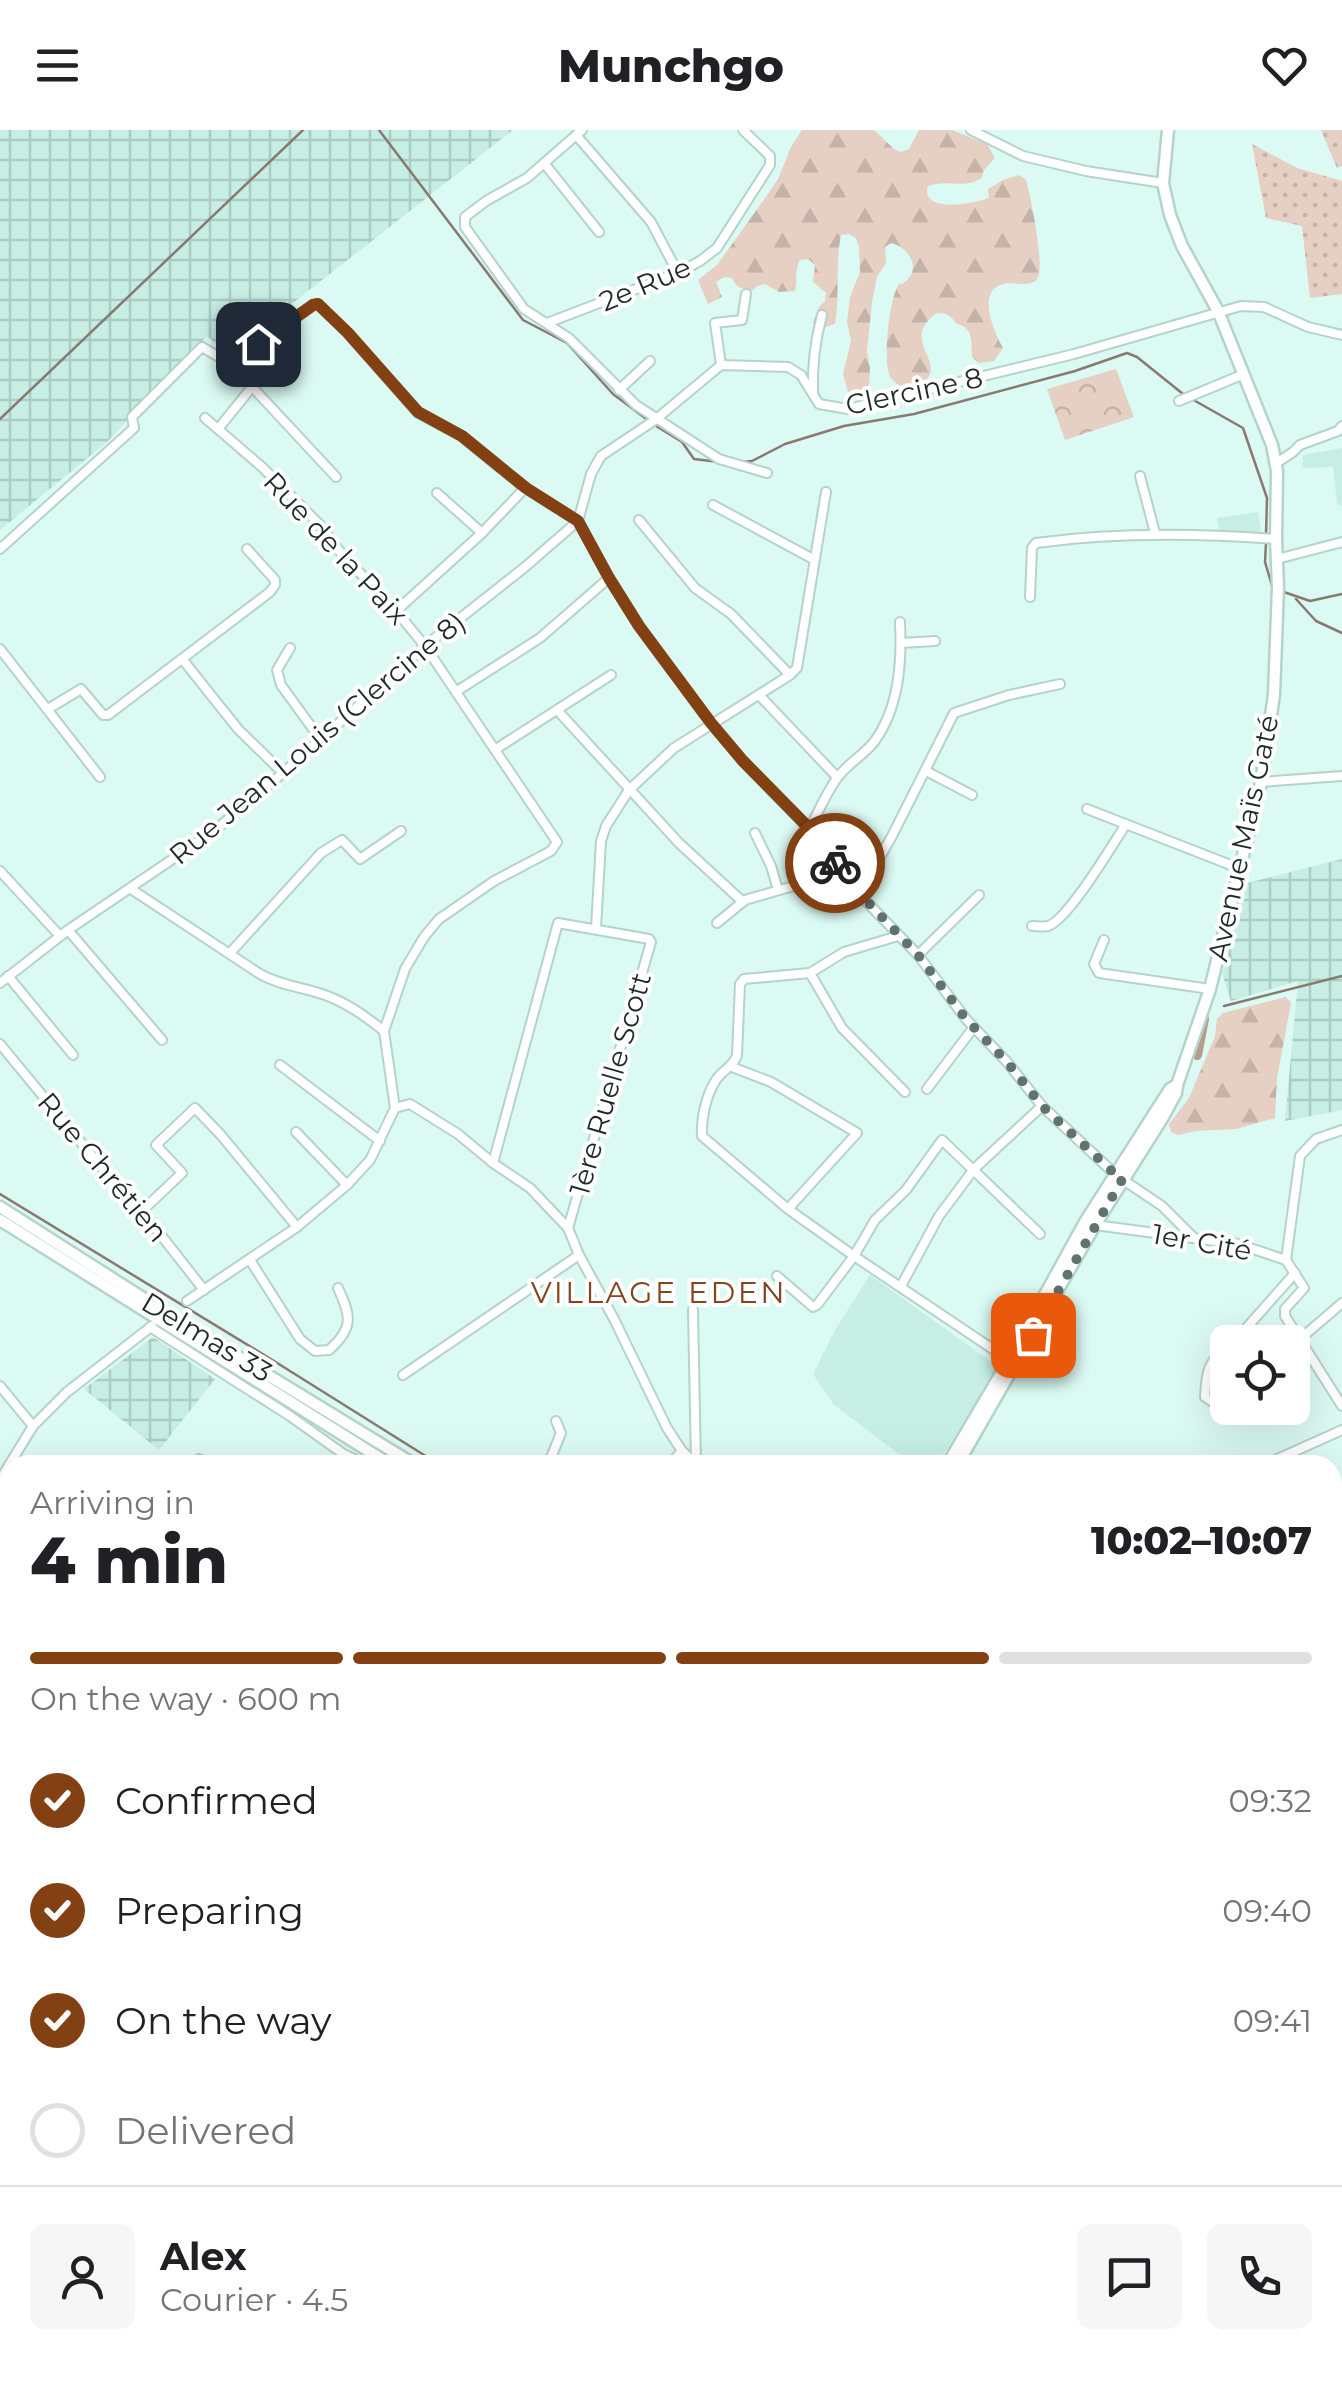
<!DOCTYPE html>
<html lang="en">
<head>
<meta charset="utf-8">
<style>
  :root { --surface:#fff; --page:#f6f6f6; --text:#202124; --muted:#757577; --line:#e0e0e0; --accent:#834013 }
  body { margin:0; font-family:Montserrat,sans-serif; background:var(--page); color:var(--text); height:100vh; display:flex; flex-direction:column; font-size:38px; white-space:nowrap }
  * { box-sizing:border-box; margin:0 }
  p { font-size:32px; color:var(--muted) }
  .icon { flex:none; width:55px; height:55px; fill:none; stroke:currentColor; stroke-width:2; stroke-linecap:round; stroke-linejoin:round }
  .map { position:relative; flex:1; overflow:hidden }
  .side { position:absolute; left:0px; top:1325px; width:1342px; height:930px; display:flex; flex-direction:column; background:var(--surface); border-radius:30px 30px 0 0; box-shadow:0 10px 40px #0002 }
  .side>* { flex:none }
  .buttons { position:absolute; left:1210px; top:1195px; display:grid; gap:20px }
  .buttons a { display:grid; place-items:center; width:100px; height:100px; border-radius:15px; background:var(--surface); box-shadow:0 10px 40px #0002; font-size:50px }
  .pin { position:absolute; display:grid; place-items:center; width:85px; height:85px; color:#fff; margin:-42px; border-radius:20px; box-shadow:0 5px 15px #0006 }
  .courier { position:absolute; display:grid; place-items:center; width:100px; height:100px; margin:-50px; border:8px solid #834013; border-radius:50%; background:#fff; color:#222; box-shadow:0 2px 12px #0007 }
  .overview em { font-style:normal; font-weight:800 }
  .overview div { display:flex; flex-direction:column-reverse }
  .overview { display:flex; align-items:center; justify-content:space-between; height:170px; padding:0 30px }
  h1 { font-size:65px; font-weight:800; line-height:75px }
  .bar { display:grid; grid-template-columns:repeat(4,1fr); gap:15px 10px; align-content:center; height:120px; padding:0 30px }
  .bar i { height:12px; border-radius:8px; background:var(--line) }
  .bar .active { background:var(--accent) }
  .bar p { grid-column:span 4 }
  .line { display:flex; align-items:center; gap:25px; padding:0 30px; border-top:2px solid var(--line) }
  .line div { flex:1 }
  .round { display:grid; place-items:center; flex:none; width:105px; height:105px; border-radius:15px; background:var(--page) }
  ol { padding:0 30px; list-style:none }
  li { display:flex; align-items:center; gap:30px; height:110px }
  li p { margin-inline-start:auto }
  li .icon { padding:10px; border-radius:50%; background:var(--accent); color:#fff; stroke-width:4 }
  li:last-child { color:var(--muted) }
  li i { width:55px; height:55px; border:5px solid var(--line); border-radius:50% }
  header { display:flex; justify-content:space-between; align-items:center; height:130px; padding:0 30px; background:var(--surface); font-size:45px; font-weight:800 }
  .map>svg:first-child { display:block }
</style>
</head>
<body>
<header><svg class="icon" aria-label="menu" viewBox="0 0 24 24"><path d="M4 6h16M4 12h16M4 18h16"/></svg>Munchgo<svg class="icon" aria-label="heart" viewBox="0 0 24 24"><path d="M12 20l-8-8c-3-5 5-10 8-4 3-6 11-1 8 4z"/></svg></header>
<div class="map">
<svg width="1342" height="2255" viewBox="0 0 1342 2255">
  <defs>
    <pattern id="industrial-grid" width="8" height="8" patternUnits="userSpaceOnUse" patternTransform="scale(2.5)"><rect width="8" height="8" fill="#c6eee5"/><path d="M0 4h8M4 0v8" fill="none" stroke="#aaccc4"/></pattern>
    <pattern id="grass-dots" width="8" height="8" patternUnits="userSpaceOnUse" patternTransform="scale(2.5)"><rect width="8" height="8" fill="#e6cfc3"/><path d="M2 2h.1M6 6h.1" fill="none" stroke="#c5b2a8" stroke-width="1.8" stroke-linecap="round"/></pattern>
    <pattern id="forest-firs" width="22" height="20" patternUnits="userSpaceOnUse" patternTransform="scale(2.5)"><rect width="22" height="20" fill="#e6cfc3"/><path d="M5 1l3.5 6h-7zM16 11l3.5 6h-7z" fill="#c5b2a8"/></pattern>
    <pattern id="park-crowns" width="20" height="18" patternUnits="userSpaceOnUse" patternTransform="scale(2.5)"><rect width="20" height="18" fill="#e6cfc3"/><path d="M2 6a3 3 0 1 1 6 0M12 15a3 3 0 1 1 6 0" fill="none" stroke="#c5b2a8"/></pattern>
  </defs>
  <rect width="100%" height="100%" fill="#dbfaf3"/>
  <g fill="#c6eee5">
    <path d="M1342,318v59l-5,-3 -4,-37 -31,1 1,-13z"/>
    <path d="M1258,382l3,20 -41,2 -3,-16z"/>
    <path d="M870,1145l130,93 -64,97h-17l-23,-13 -62,-47 -21,-31 22,-44z"/>
    <path d="M0,1451l10,6v108l-10,-5z"/>
    <path d="M1342,1678v101l-9,9v-108z"/>
  </g>
  <g fill="url(#industrial-grid)">
    <path d="M0,0h513l-285,224 -21,-18 -99,105 -108,89z"/>
    <path d="M1342,729v251l-57,11 13,-140 -67,20 -9,-28 25,-90z"/>
    <path d="M153,1207l62,42 -56,71 -75,-61z"/>
  </g>
  <g fill="url(#grass-dots)">
    <path d="M1321,0h21v36l-5,2z"/>
    <path d="M1252,14l45,24 45,13v113l-32,4 -8,-72 -36,-8z"/>
  </g>
  <g fill="url(#forest-firs)">
    <path d="M802,0h72l20,19 7,3 8,-3 10,-19h33l35,14 8,14 -11,12 -2,8c-18,12 -38,0 -55,9 0,3 0,7 1,9 7,15 48,7 61,2l-1,-9 15,-9 16,-5 7,5c4,15 20,88 11,99 -8,10 -26,1 -37,6 -23,9 -5,49 3,63l-9,13 -15,2 -7,-6c-1,-15 2,-29 -15,-33 -6,-8 -10,-11 -20,-11 -44,31 25,53 -26,78 -6,-3 -16,-7 -20,-13 -9,-14 -2,-72 5,-88 7,-14 1,1 12,-11 13,-14 -2,-33 -17,-36l-6,4 1,16 -9,14 -5,25 -5,49 3,17 -1,18 -13,10 -8,-4 -5,-18 8,-33 -4,-19 3,-25 10,-25 -1,-25 -3,-9 -7,-4 -8,1c-6,29 -1,60 -6,89l-16,5 -6,-6 6,-16 6,-6 1,-8 -13,-11 2,-17 -7,-6 -8,1c-6,10 -2,20 -5,31l-16,1 -14,-8 -8,2 -6,6 -14,-6 -5,-8 -8,-1 -8,5 6,15 -14,7 -10,-24 19,-15 46,-64 15,-22 13,-32z"/>
    <path d="M1286,867l5,6 -14,75 -2,40 -39,11 -41,2 -17,4 -7,-3 -2,-8 20,-26 26,-62 2,-17 6,-6z"/>
  </g>
  <path fill="url(#park-crowns)" d="M1116,239l18,48 -69,23 -18,-51z"/>
  <g fill="none" stroke-linecap="round" stroke-linejoin="round">
    <g stroke="#89796e" stroke-width="2.5">
      <path d="M379,0l144,190 44,23 46,51 36,27"/>
      <path d="M1190,268l53,30 24,70 -1,37"/>
      <path d="M0,289l303,-289"/>
      <path d="M656,296l26,16 12,17 25,3"/>
      <path d="M742,332l10,-1 33,-17 59,-18 70,-12 161,-43 52,-18 10,4 46,37"/>
      <path d="M1266,413l-1,19 8,27"/>
      <path d="M1281,461l29,10 32,-7"/>
      <path d="M1296,469l20,22 26,12"/>
      <path d="M1224,876l118,-30"/>
      <path d="M0,1064l274,167 166,104"/>
    </g>
    <path stroke="#b79b8c" stroke-width="10" d="M1197,925l7,-36"/>
    <defs>
      <g id="street">
        <path d="M582,0l-55,48 -41,23 -21,16v10l59,82 45,29 67,67 83,54 48,14"/>
        <path d="M971,0l52,26 63,15 77,12"/>
        <path d="M576,5l75,87 27,51"/>
        <path d="M544,33l55,69"/>
        <path d="M547,193l131,-50 22,-12 17,-13 53,-83v-9l-27,-26"/>
        <path d="M231,234l82,-59 5,-1 30,29 70,80 43,23 64,52 53,33 31,57 30,48 72,97 32,38 66,68 50,65 59,61 48,64 41,43 35,44 74,69 46,31 31,31"/>
        <path d="M721,235l-6,-42 27,-3 4,-26"/>
        <path d="M619,260l31,-29"/>
        <path d="M813,262c-1,-27 2,-51 9,-77"/>
        <path d="M1179,271l65,-27"/>
        <path d="M218,299l34,-42"/>
        <path d="M1275,334l18,-12 7,-7 38,-14 4,-5"/>
        <path d="M1140,346l15,57"/>
        <path d="M437,363l45,40"/>
        <path d="M713,375l100,54"/>
        <path d="M639,390l56,68 36,26 59,61"/>
        <path d="M0,419l134,-121 -2,-11 70,-70 29,17 105,113"/>
        <path d="M1277,429l65,-17"/>
        <path d="M1030,467l2,-49 4,-5c80,-11 159,-10 240,-4"/>
        <path d="M396,481l86,-78 43,-45"/>
        <path d="M901,513l34,-2"/>
        <path d="M290,518l-13,22 4,15 40,55"/>
        <path d="M0,519l100,128"/>
        <path d="M183,530l55,69 45,44"/>
        <path d="M457,561l83,-53 69,-60"/>
        <path d="M759,565l78,82"/>
        <path d="M48,579l33,-20 22,26h5l162,-123 5,-7v-5l-28,-31"/>
        <path d="M558,581l121,132 64,59"/>
        <path d="M496,619l115,-74"/>
        <path d="M926,641l46,24"/>
        <path d="M1261,652l81,-6"/>
        <path d="M1087,679l154,60"/>
        <path d="M809,699c9,-16 16,-33 26,-48 10,-16 28,-25 39,-39 25,-34 28,-79 26,-120"/>
        <path d="M755,703l16,33 7,24"/>
        <path d="M0,741l60,65"/>
        <path d="M131,759l129,85c19,11 41,13 62,20 24,8 43,22 62,37"/>
        <path d="M859,764l33,-58 62,-123 55,-18 51,-11"/>
        <path d="M717,793l28,-23 97,-28"/>
        <path d="M1032,796c5,0 11,1 16,0 20,-6 65,-82 78,-102"/>
        <path d="M596,798l5,-87 5,-15 23,-36 45,-42 116,-73 7,-7 29,-176"/>
        <path d="M68,800l94,110"/>
        <path d="M898,806l-54,16 -34,21 -66,6 -4,5 -3,72c-5,12 -15,14 -21,24 -10,15 -15,39 -14,56l86,73 66,47 158,106"/>
        <path d="M1104,810l-10,24 5,9 111,16"/>
        <path d="M230,823l91,-100 21,-13 18,19 41,-28"/>
        <path d="M918,825l61,-60"/>
        <path d="M810,843l32,55 63,64"/>
        <path d="M8,846l65,79"/>
        <path d="M0,853l68,-53 146,-99 69,-58 142,-127 100,-79 53,-46 13,-47 10,-18 54,-36 66,-55 67,2 13,8 18,29 29,5 226,-55 167,-48 23,1 44,20 34,8"/>
        <path d="M0,914l112,136 30,31 62,79"/>
        <path d="M280,935l100,76"/>
        <path d="M732,937l39,15 86,51 -69,76"/>
        <path d="M927,959l47,-62"/>
        <path d="M395,978l15,-4 48,30 35,29 37,25 38,40 11,27 35,64 53,109 15,23 15,14"/>
        <path d="M296,1002l51,53"/>
        <path d="M493,1033l65,-240 91,16 2,3 -83,286"/>
        <path d="M142,1081l40,-38 -26,-28 39,-37 25,26 77,93"/>
        <path d="M1095,1095l143,19 48,16 14,-104 16,-17 26,-9"/>
        <path d="M250,1130l50,79 15,12 14,-1c25,-22 22,-34 9,-62"/>
        <path d="M1286,1130l18,28 -19,21v7l57,90"/>
        <path d="M777,1146l36,31 4,-2 37,-49 21,-36 31,-30 36,-50 98,94"/>
        <path d="M901,1156l38,-70 35,-47 68,-63"/>
        <path d="M187,1171l110,-74 50,-42 23,-25 25,-52 -11,-77 21,-62 19,-32 15,-18 16,-11 39,-27 57,-30 6,-9 -132,-196 -29,-35 -55,-58 -22,-29 -57,-57 -57,-49"/>
        <path d="M693,1180l3,154"/>
        <path d="M150,1197l140,89 52,37 24,12"/>
        <path d="M1300,1209l42,-36"/>
        <path d="M1231,1212l11,-9 53,-60"/>
        <path d="M1228,1215c-20,17 -22,27 -23,52l26,17 21,2 11,-8"/>
        <path d="M403,1245l176,-120"/>
        <path d="M0,1256l33,40"/>
        <path d="M193,1335l6,-6 11,6"/>
        <path d="M548,1335l13,-32 -5,-12"/>
        <path d="M669,1335l13,-14"/>
        <path d="M1264,1335l78,-35"/>
        <path d="M0,1350l33,-54 34,-34 85,-66"/>
        <path d="M0,1371l10,6"/>
        <path d="M1332,1389l10,-11"/>
        <path d="M0,1441l10,7"/>
        <path d="M1332,1530l10,4"/>
        <path d="M1332,1651l10,-9"/>
        <path d="M1332,1654l10,3"/>
        <path d="M0,1767l10,6"/>
        <path d="M0,1876l10,6"/>
        <path d="M1332,1921l10,-4"/>
        <path d="M0,1960l10,6"/>
        <path d="M0,2052l10,7"/>
        <path d="M258,2245l124,10"/>
        <path d="M884,2245l21,10"/>
        <path d="M1296,2245l19,7"/>
        <path d="M130,2255l5,-10"/>
        <path d="M197,2255l2,-10"/>
        <path d="M791,2255l33,-10"/>
      </g>
      <g id="secondary">
        <path d="M1168,0l-5,53 7,32 12,31 36,65 54,134 5,26 -1,68 2,48 -4,108 -13,87 -51,207 -33,96"/>
        <path d="M0,1077l168,107 247,151"/>
        <path d="M0,1090l391,245"/>
        <path d="M947,1335l62,-105 76,-138 85,-133 7,-4 -1,8 -13,24 -68,108 -138,240"/>
        <path d="M1332,2054l10,6"/>
        <path d="M572,2245l3,10"/>
        <path d="M582,2245l2,10"/>
      </g>
    </defs>
    <use href="#street" stroke="#b4d3cb" stroke-width="12"/>
    <use href="#secondary" stroke="#b4d3cb" stroke-width="15"/>
    <use href="#street" stroke="#fff" stroke-width="8"/>
    <use href="#secondary" stroke="#fff" stroke-width="10"/>
  </g>
  <g fill="none" stroke-linecap="round" stroke-linejoin="round">
    <path stroke="#60736e" stroke-width="10" stroke-dasharray="0 18" d="M835,733l25,31 58,61 48,64 41,43 35,44 74,69 7,3 -90,157"/>
    <path stroke="#834013" stroke-width="12" d="M258,214l55,-39 5,-1 30,29 70,79 44,24 64,52 52,33 31,57 30,48 72,97 32,38 66,67 26,35"/>
  </g>
  <g text-anchor="middle" dominant-baseline="central" stroke-width="8" stroke-linejoin="round" paint-order="stroke">
    <g font-size="28" fill="#1e2a27" stroke="#fff">
      <text transform="translate(645 154) rotate(-23)">2e Rue</text>
      <text transform="translate(914 261) rotate(-12)">Clercine 8</text>
      <text transform="translate(336 418) rotate(47)">Rue de la Paix</text>
      <text transform="translate(317 608) rotate(-40)">Rue Jean Louis (Clercine 8)</text>
      <text transform="translate(1243 708) rotate(-78)">Avenue Maïs Gaté</text>
      <text transform="translate(610 954) rotate(-74)">1ère Ruelle Scott</text>
      <text transform="translate(103 1037) rotate(50)">Rue Chrétien</text>
      <text transform="translate(1202 1112) rotate(10)">1er Cité</text>
      <text transform="translate(207 1207) rotate(31)">Delmas 33</text>
    </g>
    <g font-size="30" letter-spacing="2.5" fill="#83451e" stroke="#fff">
      <text x="659" y="1162">VILLAGE EDEN</text>
    </g>
  </g>
</svg>
<div class="buttons">
<a><svg class="icon" aria-label="locate" viewBox="0 0 24 24"><circle cx="12" cy="12" r="6"/><path d="M12 2v4M12 18v4M2 12h4M18 12h4"/></svg></a>
</div>
<div class="pin" style="left:1033px;top:1205px;background:#ea580c"><svg class="icon" aria-label="bag" viewBox="0 0 24 24"><path d="M5 8h14l-1 12H6zM9 8a3 3 0 0 1 6 0"/></svg></div>
<div class="pin" style="left:258px;top:214px;background:#1f2937"><svg class="icon" aria-label="home" viewBox="0 0 24 24"><path d="M3 11l9-7 9 7M6 9v11h12V9"/></svg></div>
<div class="courier" style="left:835px;top:733px"><svg class="icon" aria-label="bike" viewBox="0 0 24 24"><circle cx="6" cy="16" r="4"/><circle cx="18" cy="16" r="4"/><path d="M6 16l4-8h5l3 8M10 8l3 8H6M13 5h3"/></svg></div>
<section class="side">
<div class="overview"><div><h1>4 min</h1><p>Arriving in</p></div><em>10:02–10:07</em></div>
<div class="bar"><i class="active"></i><i class="active"></i><i class="active"></i><i></i><p>On the way · 600 m</p></div>
<ol>
<li><svg class="icon" aria-label="check" viewBox="0 0 24 24"><path d="M5 12l5 5 9-10"/></svg>Confirmed<p>09:32</p></li>
<li><svg class="icon" aria-label="check" viewBox="0 0 24 24"><path d="M5 12l5 5 9-10"/></svg>Preparing<p>09:40</p></li>
<li><svg class="icon" aria-label="check" viewBox="0 0 24 24"><path d="M5 12l5 5 9-10"/></svg>On the way<p>09:41</p></li>
<li><i></i>Delivered</li>
</ol>
<div class="line" style="height:180px"><a class="round"><svg class="icon" aria-label="person" viewBox="0 0 24 24"><circle cx="12" cy="8" r="4"/><path d="M4 21q1-7 8-7t8 7"/></svg></a><div><b>Alex</b><p>Courier · 4.5</p></div><a class="round"><svg class="icon" aria-label="chat" viewBox="0 0 24 24"><path d="M4 5h16v11H9l-5 4z"/></svg></a><a class="round"><svg class="icon" aria-label="phone" viewBox="0 0 24 24"><path d="M5 4h4l2 5-3 2q2 4 5 5l2-3 5 2v4C11 20 4 13 5 4z"/></svg></a></div>
</section>
</div>
</body>
</html>
